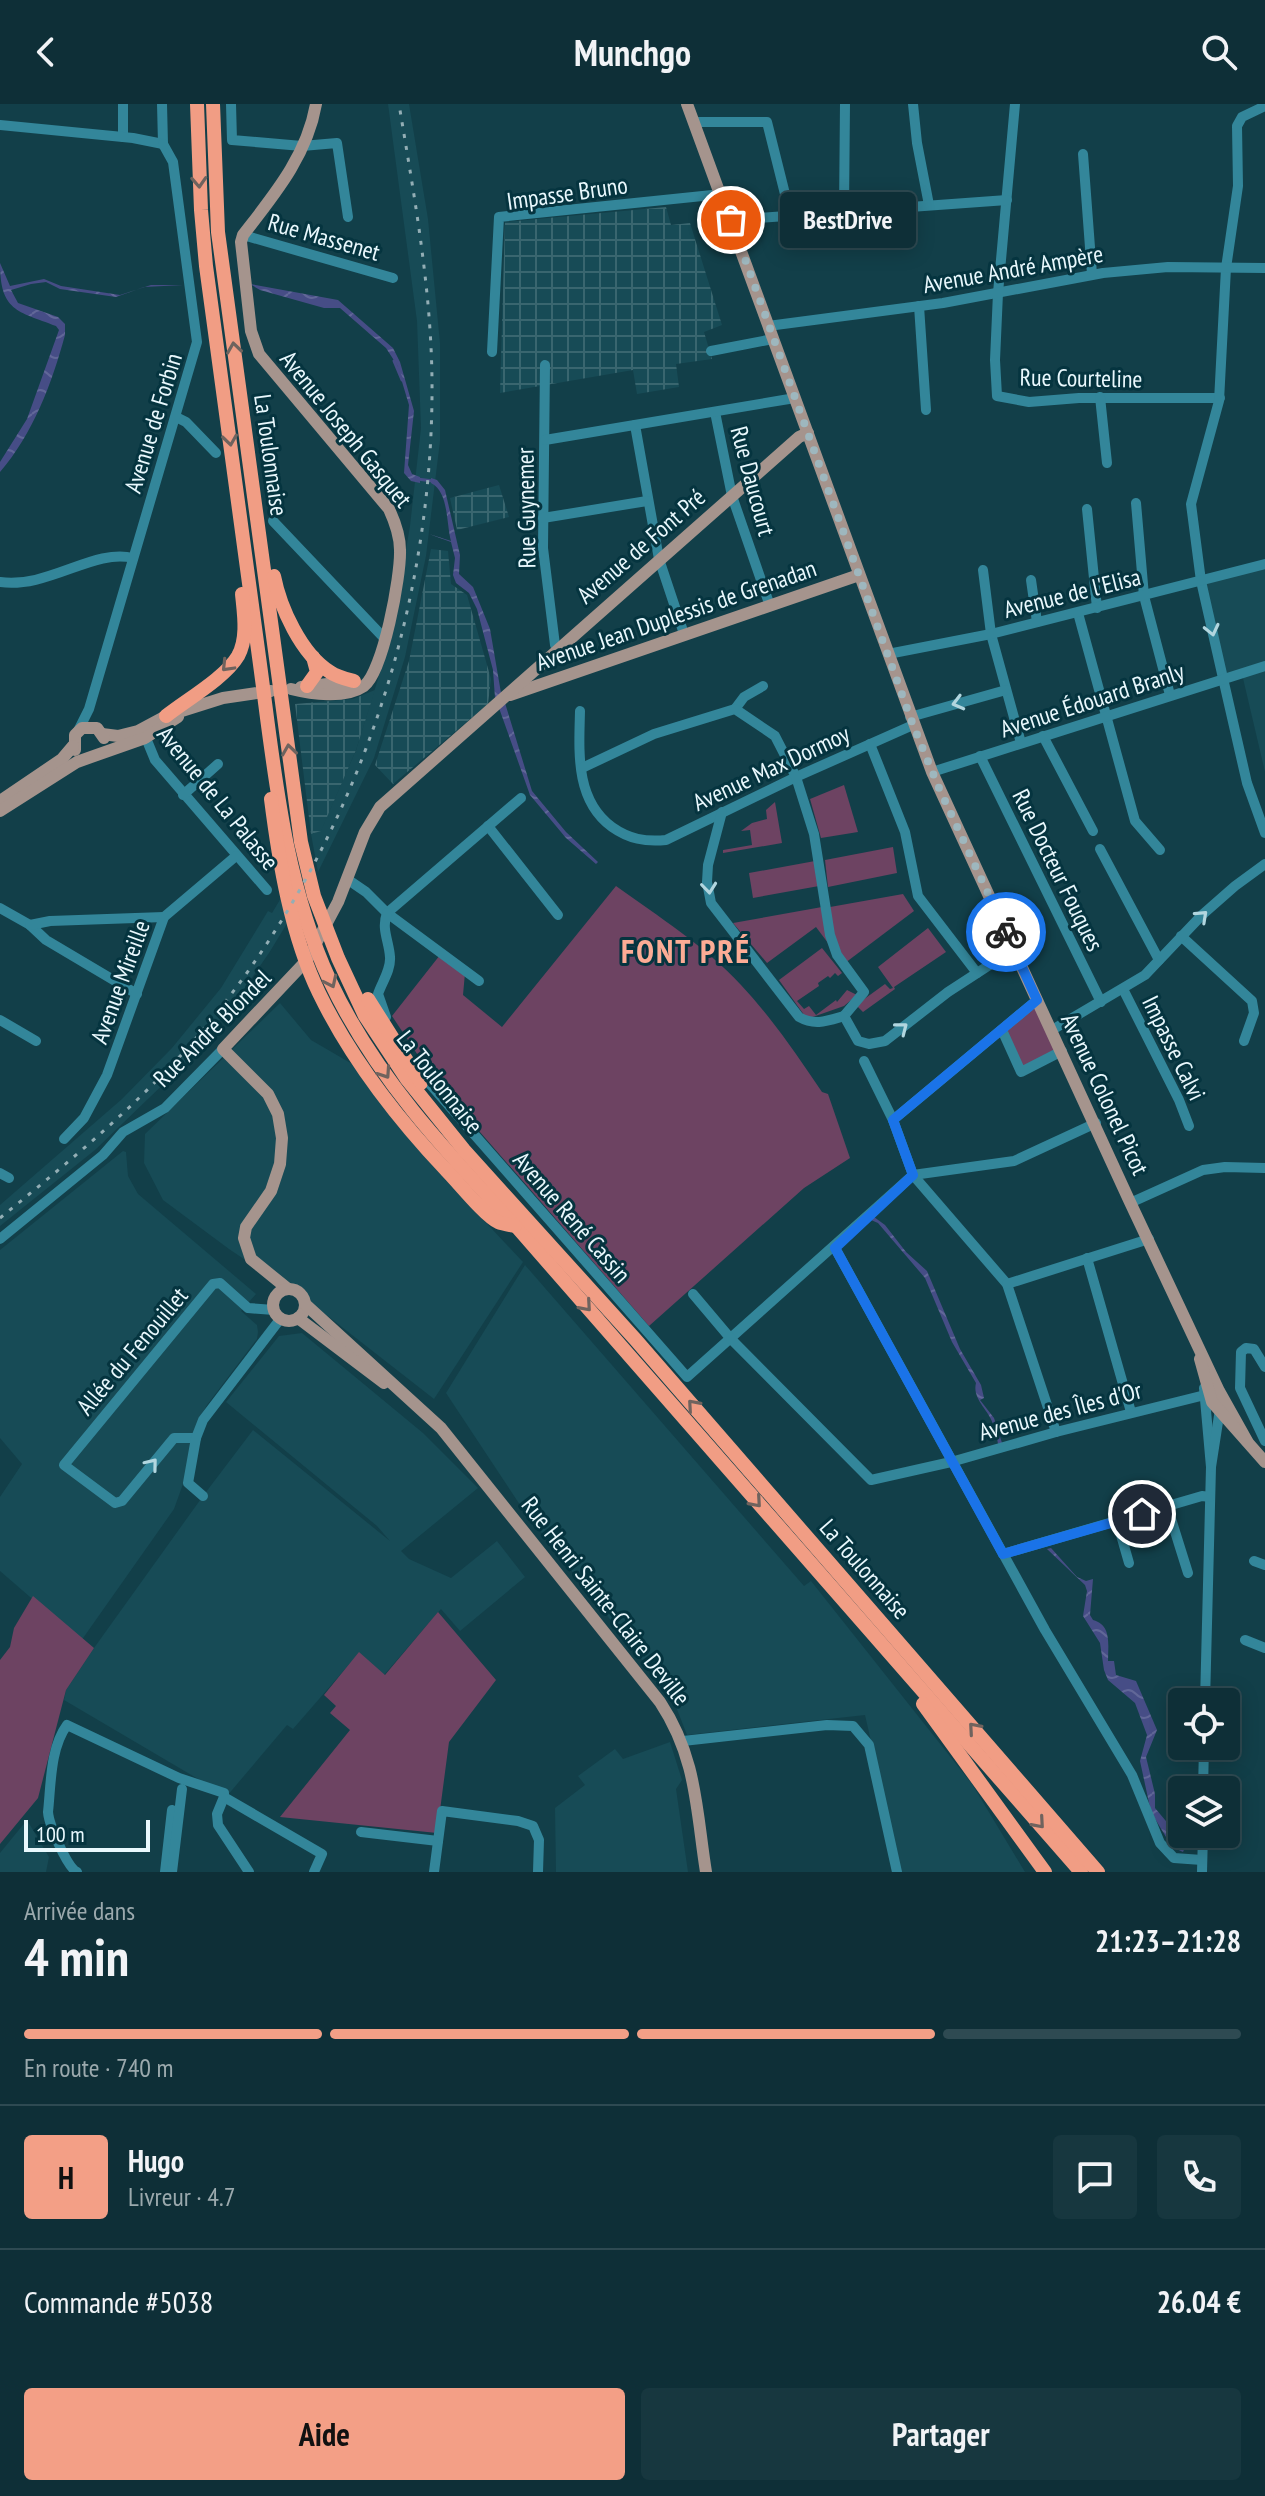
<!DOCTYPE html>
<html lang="fr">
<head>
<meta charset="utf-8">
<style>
  :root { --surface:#0e2f37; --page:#17373f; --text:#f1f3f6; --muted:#9ba9ad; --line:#2e4a52; --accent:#f39f86 }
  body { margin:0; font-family:"PT Sans Narrow",sans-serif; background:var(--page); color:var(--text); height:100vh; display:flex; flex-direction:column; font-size:30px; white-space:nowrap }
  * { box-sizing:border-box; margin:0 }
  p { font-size:26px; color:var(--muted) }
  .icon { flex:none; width:44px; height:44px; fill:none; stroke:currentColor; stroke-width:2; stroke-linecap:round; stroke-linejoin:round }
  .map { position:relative; height:1768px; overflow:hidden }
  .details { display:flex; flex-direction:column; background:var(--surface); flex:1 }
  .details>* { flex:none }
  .controls { position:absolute; left:1168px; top:1584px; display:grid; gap:16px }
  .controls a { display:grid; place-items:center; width:72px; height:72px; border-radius:8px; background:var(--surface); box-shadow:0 4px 20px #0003,0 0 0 2px var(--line); font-size:40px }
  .scale { position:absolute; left:24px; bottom:20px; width:126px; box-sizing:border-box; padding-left:8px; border:4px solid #e9f8fd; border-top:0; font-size:22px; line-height:28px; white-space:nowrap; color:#e9f8fd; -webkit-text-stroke:6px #05343f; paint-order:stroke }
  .pin { position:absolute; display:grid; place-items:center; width:68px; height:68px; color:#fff; margin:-34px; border:4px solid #fff; border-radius:50%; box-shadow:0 2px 8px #0007 }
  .courier { position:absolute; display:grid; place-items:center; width:80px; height:80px; margin:-40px; border:6px solid #1a73e8; border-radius:50%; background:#fff; color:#222; box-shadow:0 2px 10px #0007 }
  .bubble { position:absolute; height:56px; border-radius:8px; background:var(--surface); box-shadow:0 4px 20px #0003,0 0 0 2px var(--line); font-size:26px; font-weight:600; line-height:56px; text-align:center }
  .summary em { font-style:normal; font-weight:600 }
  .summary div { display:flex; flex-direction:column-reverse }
  .summary { display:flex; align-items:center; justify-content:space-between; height:136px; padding:0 24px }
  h1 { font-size:52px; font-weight:600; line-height:60px }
  .bar { display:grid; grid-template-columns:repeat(4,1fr); gap:12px 8px; align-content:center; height:96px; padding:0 24px }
  .bar i { height:10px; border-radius:6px; background:var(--line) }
  .bar .selected { background:var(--accent) }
  .bar p { grid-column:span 4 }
  .line { display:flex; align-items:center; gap:20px; padding:0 24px; border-top:2px solid var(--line) }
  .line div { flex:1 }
  .round { display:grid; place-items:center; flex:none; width:84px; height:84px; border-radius:8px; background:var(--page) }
  .action { display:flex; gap:16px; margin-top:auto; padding:16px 24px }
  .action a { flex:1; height:92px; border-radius:8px; background:var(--accent); color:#111; font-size:32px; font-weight:600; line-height:92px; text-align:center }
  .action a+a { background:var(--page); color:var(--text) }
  header { display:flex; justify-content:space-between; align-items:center; height:104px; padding:0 24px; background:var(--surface); font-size:36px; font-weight:600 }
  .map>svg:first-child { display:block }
</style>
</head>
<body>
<header><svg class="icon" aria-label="back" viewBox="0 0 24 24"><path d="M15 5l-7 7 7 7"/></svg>Munchgo<svg class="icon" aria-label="search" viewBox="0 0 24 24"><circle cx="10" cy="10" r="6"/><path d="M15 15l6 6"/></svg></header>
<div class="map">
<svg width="1265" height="1768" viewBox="0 0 1265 1768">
  <defs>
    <pattern id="industrial-grid" width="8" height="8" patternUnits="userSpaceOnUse" patternTransform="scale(2)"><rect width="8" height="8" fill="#174b56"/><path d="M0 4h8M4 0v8" fill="none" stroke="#39666f"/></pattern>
    <pattern id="water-waves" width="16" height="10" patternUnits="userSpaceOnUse" patternTransform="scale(2)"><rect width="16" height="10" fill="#464d86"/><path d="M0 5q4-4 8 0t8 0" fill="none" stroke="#616798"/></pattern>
  </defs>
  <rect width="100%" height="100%" fill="#123f49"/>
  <g fill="#174b56">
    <path d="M388,0h21l19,115 12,124v98l-14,115 -21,101 -31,101 -56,114 -7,-38 10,-4 35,-80 35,-113 19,-111 11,-98 -4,-107z"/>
    <path d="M1265,460v208l-23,-98 -19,5 -22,-98z"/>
    <path d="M287,784l7,24 -25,41 -34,49 -58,69 -82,79 -95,76v-21l122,-106 50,-51 49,-60 47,-77 4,2z"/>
    <path d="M280,899l31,37 43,25 79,101 90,96 -89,137 -105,-82 -100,-68 -66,-49 -19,-37 1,-29z"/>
    <path d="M123,1047l3,1 2,24 10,18 118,100 -15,17 16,14 1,7 -1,7 -50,66 -8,14 -16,65 -9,25 -93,132 -81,-70v-74l22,-33 -22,-26v-188z"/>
    <path d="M525,1161l279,321 7,-5 161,203 53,88h-124l-36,-157 -178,20 -14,-36 -151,-191 -76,-115z"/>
    <path d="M302,1229l121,100 55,55 -77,63 8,8 42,19 46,-37 28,36 -65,54 -19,-22 -57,66 -25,-22 -66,76 -6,-4 -60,71 -163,-96 2,-10 28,-42 109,-152 50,-66 137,111 -13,-15 -151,-124 53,-66z"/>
    <path d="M670,1638l12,38 -6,9 12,83h-132l-1,-64 30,-23 -7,-9 37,-27 8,10z"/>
    <path d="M27,1716l22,37 -3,15h-46v-19z"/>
  </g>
  <g fill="url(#industrial-grid)">
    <path d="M666,103l5,18 19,-2 32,102 -18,7 8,27 -36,5 3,23 -42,7 -4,-24 -133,23 5,-171z"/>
    <path d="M499,381l10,32 -52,13 -7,-32z"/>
    <path d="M431,445l17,2 3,33 16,11 24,84 -3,25 -95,80 -18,-19 34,-104z"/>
    <path d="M375,586l-19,60 -35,81 -10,3 -16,-130 58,-5z"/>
  </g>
  <g fill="#6d4362">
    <path d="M844,681l14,47 -37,6 -11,-39z"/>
    <path d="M775,698l7,41 -59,10v-3l29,-5 -2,-15 -9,1 11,-8 15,-4 -1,-9z"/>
    <path d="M893,743l4,26 -69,14 -3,-27z"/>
    <path d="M815,757l4,25 -66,12 -4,-25z"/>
    <path d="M616,782c43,31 89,60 125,99 31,33 56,70 81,107l6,2 22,64 -46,30 -155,138 -216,-248 -41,-62 48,-61 25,18 -2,22 39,32z"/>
    <path d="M903,790l11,17 -69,52 -12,-28 -3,-28z"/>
    <path d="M822,803l6,36 -12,-16 -49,36 -34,-40z"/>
    <path d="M928,824l18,24 -52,35 1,2 -32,23 -7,-7 29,-21 5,5 3,-1 -15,-21z"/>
    <path d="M822,844l20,25 -4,3 -3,-3 -5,5 -2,-2 -10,7 1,3 -22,15 7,8 5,-3 7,9 20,-15 1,2 10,-12 10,5 -13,11 -37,13 -28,-39z"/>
    <path d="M1036,901l21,46 -36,19 -18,-40z"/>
    <path d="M33,1492l61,52 -28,42 -28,108 -38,46v-184l10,-13 4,-19z"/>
    <path d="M438,1508l58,68 -47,62 -12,91 -157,-16 70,-87 -20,-17 6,-7 -12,-11 35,-43 26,23z"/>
  </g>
  <g fill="url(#water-waves)">
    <path d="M0,159l10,23 34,-7 17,7 59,9 31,-10h32l-39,2 -28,10 -56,-8 -14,-7 -15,2 -20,6 7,13 40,14 7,7v11c-13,48 -32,99 -65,137v-10l27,-43 32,-89 -3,-4c-39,-15 -56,-15 -56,-63z"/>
    <path d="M250,180l88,16 55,48 7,14 14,49 -6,54 4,9 8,3v6l-9,-2 -7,-8 5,-68 -12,-40 -11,-17 -46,-40h-16l-64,-18z"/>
    <path d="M431,374l6,2 8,10 15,65 -1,19 14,13 17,42 11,64 -6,5 -2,-28 -16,-61 -8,-16 -13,-10 -3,-8 2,-17 -4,-16 -22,-8 22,7c-5,-18 -2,-49 -20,-58z"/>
    <path d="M505,599l27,88 34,41 32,30 -2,2 -30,-26 -36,-43 -31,-87z"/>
    <path d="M874,1113l11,8 21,27 21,19 33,78 21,36 3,13 -4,2 14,18 8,25 -4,1c-1,-6 -2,-14 -5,-20 -5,-15 -21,-25 -17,-41l-24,-41 -27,-64 -47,-55 -7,-3z"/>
    <path d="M1051,1444l26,29 9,4 7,-2 -3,36 3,5c19,5 15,25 15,41h6l2,14 20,6 21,49 -11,27 9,37v14l31,37 -3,7 -11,-5 -21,-35 -11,-51 7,-26 -12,-32 -27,-23 -4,-10 -4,-27 -17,-27 4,-25 -2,-6 -38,-36z"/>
  </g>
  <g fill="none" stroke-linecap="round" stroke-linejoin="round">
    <g stroke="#464d86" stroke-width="3">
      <path d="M394,257l8,19"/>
      <path d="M417,375l16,2"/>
    </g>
    <g stroke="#33869a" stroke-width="10">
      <path d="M123,0v33"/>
      <path d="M162,0l1,40"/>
      <path d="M231,0l1,36 70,6 35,-3 11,74"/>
      <path d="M913,0l4,39 12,62"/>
      <path d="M1015,0l-17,189 -3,67 2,36 32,6 50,-4h141"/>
      <path d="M1265,2l-23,11 -5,9 1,60 -12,82 -7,133 -28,103 10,77 24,106 22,96 18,50"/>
      <path d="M694,18h73l23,92"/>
      <path d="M0,21l133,13 30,6"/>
      <path d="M1083,50l9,120"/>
      <path d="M844,106l1,-106"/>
      <path d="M731,116l276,-20"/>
      <path d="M243,131l150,43"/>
      <path d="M919,202l7,104"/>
      <path d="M768,222l175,-23 160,-30 65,-6 97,1"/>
      <path d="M711,247l62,-12"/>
      <path d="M492,248l7,-135 223,-23"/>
      <path d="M545,261l-2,183 12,97 3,4"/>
      <path d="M1100,293l7,66"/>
      <path d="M715,308l17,84 38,110"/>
      <path d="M176,313l10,5 30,31"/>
      <path d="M635,321l24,134 25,75"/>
      <path d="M545,336l250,-42"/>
      <path d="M1136,399l8,93 26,99"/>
      <path d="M1087,405l10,99"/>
      <path d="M543,414l104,-17"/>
      <path d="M273,417l112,118"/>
      <path d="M983,466l8,64 30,109"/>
      <path d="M1031,476l6,42"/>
      <path d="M0,478c48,7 94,-34 133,-24"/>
      <path d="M1078,509l57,208 25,29"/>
      <path d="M888,550l103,-20 274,-70"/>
      <path d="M735,605l9,-12 19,-11"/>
      <path d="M580,607c-1,41 -5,89 32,116 17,12 33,15 54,13l130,-63 117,-52"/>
      <path d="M910,613l96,-27"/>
      <path d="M78,627l11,-22 108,-367 -24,-180 -10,-18"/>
      <path d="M140,629l8,10 7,17 112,130"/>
      <path d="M1043,632l50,95"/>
      <path d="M870,640l35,88 13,64 59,77"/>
      <path d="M980,652l121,246"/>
      <path d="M582,664l72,-34 81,-25 40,27 21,41 18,57 16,101 7,20 27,37 -20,24"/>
      <path d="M932,668l333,-106"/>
      <path d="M183,691l35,-31"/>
      <path d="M722,708l-14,53 -1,17 4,21 88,114c16,9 28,4 45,-1"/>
      <path d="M488,722l70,89"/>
      <path d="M1100,745l59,111"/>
      <path d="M347,775l19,13 21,21 92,68"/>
      <path d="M0,804l30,17 16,15 91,54"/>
      <path d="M387,809l134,-115"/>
      <path d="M30,821l20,-4 114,-4"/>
      <path d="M1181,832l71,65 2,12 -10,28"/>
      <path d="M1123,885l56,111 10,26"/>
      <path d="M844,912l14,25 11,3 16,-3 63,-49 66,-43"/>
      <path d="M386,913l-8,-23c4,-12 13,-24 12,-37 -1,-16 -9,-28 -3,-44"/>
      <path d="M0,916l36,21"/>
      <path d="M1002,926l19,42 41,-21"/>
      <path d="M1052,926l93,-55 57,-60 33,-29 30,-22"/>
      <path d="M864,957l29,59 20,55 94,109 49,148"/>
      <path d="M422,971l265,302 226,-202 101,-14 82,-38"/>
      <path d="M893,1016l144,-120"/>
      <path d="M64,1035l20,-21 23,-43 57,-158 72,-61"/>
      <path d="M0,1069l9,5"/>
      <path d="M1130,1099l73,-33 22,-3 40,1"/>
      <path d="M0,1135l103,-84 20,-23 42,-24 58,-59"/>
      <path d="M835,1144l210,382 87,145 28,68 14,15 28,2"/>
      <path d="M1087,1154l44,154"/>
      <path d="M1007,1180l142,-45"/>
      <path d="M693,1190l38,45 140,141 80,-18 105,-30 161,-40"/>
      <path d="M1265,1263l-11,-18 -8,-1 -5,4 -1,36 25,53"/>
      <path d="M1204,1284l7,79 -6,235"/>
      <path d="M196,1334h-22l-52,63 -7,2 -51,-38 149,-181 7,-1 28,25 26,2"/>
      <path d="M1211,1363l9,-58"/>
      <path d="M203,1392l-15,-13 8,-45 7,-18 78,-102"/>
      <path d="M1167,1402l21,67"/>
      <path d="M1117,1417l12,42"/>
      <path d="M1003,1450l199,-58 8,1"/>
      <path d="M1254,1457l11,4"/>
      <path d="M1245,1536l20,8"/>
      <path d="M683,1637l144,-16 26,1 16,19 28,127"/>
      <path d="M1203,1686l1,-44"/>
      <path d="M224,1693l-7,17 1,11 31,47"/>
      <path d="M361,1728l77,9"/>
      <path d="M77,1768c-10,-5 -28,-47 -29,-60 3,-27 2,-64 19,-87l112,53 45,15v4l98,57 -8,18"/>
      <path d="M165,1768l7,-62"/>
      <path d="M172,1768l10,-83"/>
      <path d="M434,1768l8,-61 76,10 15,5 6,14 -1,32"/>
      <path d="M1202,1768l1,-38"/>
    </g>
    <g stroke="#a5948d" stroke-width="12">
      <path d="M687,0l245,668 197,428 90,191 28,50"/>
      <path d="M301,583l53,-6"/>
      <path d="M291,585c20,5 54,10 73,-3 19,-14 37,-110 36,-136 0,-15 -5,-28 -11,-41l-130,-155 -8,-23 -10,-89 2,-7c31,-40 64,-79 73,-131"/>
      <path d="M510,591l349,-120"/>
      <path d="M102,630l16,2 20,-5 28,-15 57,-18 48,-7"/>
      <path d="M75,646v-15l7,-7h15l7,10"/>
      <path d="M0,697l62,-42 11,-13"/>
      <path d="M0,707l77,-49 68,-24 33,-21"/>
      <path d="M288,1185l-37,-30 -7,-21 2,-11 25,-36 9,-27 2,-26 -4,-24 -10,-20 -45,-45 84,-89 31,-58 27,-70 15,-25 419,-370 9,-4"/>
      <circle cx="289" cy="1201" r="16"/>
      <path d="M305,1200l136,124 219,274c37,56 36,107 46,170"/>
      <path d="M298,1214l86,65"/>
      <path d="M1200,1255l12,43 53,60"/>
    </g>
    <g stroke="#f19d84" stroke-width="14">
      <path d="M197,0l4,106 5,56c17,131 36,261 53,391 15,109 24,223 71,324 44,94 115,170 186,245l565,646"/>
      <path d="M213,0l5,128 83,610 13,54 24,62 27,58 41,62 58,72 171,189 463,533"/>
      <path d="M274,472c6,31 27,78 56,96 7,5 16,7 24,9"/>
      <path d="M307,582l10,-14 -4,-15"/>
      <path d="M166,612c20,-16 59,-38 72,-60 10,-18 6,-42 4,-62"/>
      <path d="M271,695c8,63 20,136 48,194 32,66 77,124 127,177 12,12 39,46 52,52 5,2 12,3 17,4"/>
      <path d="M368,895l53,84"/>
      <path d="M923,1600l122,168"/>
    </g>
    <path stroke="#93aeb5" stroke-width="3" stroke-dasharray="4 8" stroke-linecap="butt" d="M0,1114c64,-52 127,-104 183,-165 163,-183 251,-429 249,-673 -1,-93 -18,-185 -33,-276"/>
  </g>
  <defs><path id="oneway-chevron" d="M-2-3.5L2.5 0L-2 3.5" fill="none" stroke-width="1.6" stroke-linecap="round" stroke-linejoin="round" transform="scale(2)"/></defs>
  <g stroke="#6f635e">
    <use href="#oneway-chevron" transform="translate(199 78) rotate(87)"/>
    <use href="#oneway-chevron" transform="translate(234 244) rotate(-98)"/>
    <use href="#oneway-chevron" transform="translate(230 336) rotate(82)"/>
    <use href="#oneway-chevron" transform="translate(227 562) rotate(134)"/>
    <use href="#oneway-chevron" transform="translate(289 646) rotate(-98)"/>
    <use href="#oneway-chevron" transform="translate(331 878) rotate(65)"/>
    <use href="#oneway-chevron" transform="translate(385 969) rotate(56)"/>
    <use href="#oneway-chevron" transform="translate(586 1202) rotate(49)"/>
    <use href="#oneway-chevron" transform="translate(693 1301) rotate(-131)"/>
    <use href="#oneway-chevron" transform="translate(756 1398) rotate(49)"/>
    <use href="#oneway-chevron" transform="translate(974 1624) rotate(-131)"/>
    <use href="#oneway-chevron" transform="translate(1039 1719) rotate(49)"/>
  </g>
  <g stroke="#b2d6df">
    <use href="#oneway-chevron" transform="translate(1212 526) rotate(77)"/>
    <use href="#oneway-chevron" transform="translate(958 599) rotate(165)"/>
    <use href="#oneway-chevron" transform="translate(709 784) rotate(84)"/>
    <use href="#oneway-chevron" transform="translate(1202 812) rotate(-43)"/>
    <use href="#oneway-chevron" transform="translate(902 924) rotate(-38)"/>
    <use href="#oneway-chevron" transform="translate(152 1360) rotate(-51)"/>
  </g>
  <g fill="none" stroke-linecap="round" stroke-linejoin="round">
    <path stroke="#9eb7be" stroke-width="8" stroke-dasharray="0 14.4" d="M731,116l182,505 26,63 67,144"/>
    <path stroke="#1a73e8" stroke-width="10" d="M1006,828l31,68 -144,120 20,55 -78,73 168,306 139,-40"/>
  </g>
  <g text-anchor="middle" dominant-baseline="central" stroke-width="6" stroke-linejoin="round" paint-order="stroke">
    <g font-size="24" fill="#e9f8fd" stroke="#05343f">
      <text transform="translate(567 89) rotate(-8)">Impasse Bruno</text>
      <text transform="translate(324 133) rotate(16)">Rue Massenet</text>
      <text transform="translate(1013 165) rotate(-10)">Avenue André Ampère</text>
      <text transform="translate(1081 274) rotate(1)">Rue Courteline</text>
      <text transform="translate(153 319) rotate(-73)">Avenue de Forbin</text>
      <text transform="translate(346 325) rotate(51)">Avenue Joseph Gasquet</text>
      <text transform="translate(271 351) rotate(82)">La Toulonnaise</text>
      <text transform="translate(753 377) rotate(75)">Rue Daucourt</text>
      <text transform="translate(526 404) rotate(-91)">Rue Guynemer</text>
      <text transform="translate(641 442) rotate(-41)">Avenue de Font Pré</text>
      <text transform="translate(1072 489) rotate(-14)">Avenue de l'Elisa</text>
      <text transform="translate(676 511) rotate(-19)">Avenue Jean Duplessis de Grenadan</text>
      <text transform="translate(1092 596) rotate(-18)">Avenue Édouard Branly</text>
      <text transform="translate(771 664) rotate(-25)">Avenue Max Dormoy</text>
      <text transform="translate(218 694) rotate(51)">Avenue de La Palasse</text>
      <text transform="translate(1058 766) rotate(64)">Rue Docteur Fouques</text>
      <text transform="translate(120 878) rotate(-70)">Avenue Mireille</text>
      <text transform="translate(212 924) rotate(-45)">Rue André Blondel</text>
      <text transform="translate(1174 944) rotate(64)">Impasse Calvi</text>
      <text transform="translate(440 978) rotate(52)">La Toulonnaise</text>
      <text transform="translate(1105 990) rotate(65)">Avenue Colonel Picot</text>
      <text transform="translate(572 1113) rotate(49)">Avenue René Cassin</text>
      <text transform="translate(132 1247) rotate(-50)">Allée du Fenouillet</text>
      <text transform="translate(1060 1307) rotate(-15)">Avenue des Îles d'Or</text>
      <text transform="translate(865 1465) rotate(49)">La Toulonnaise</text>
      <text transform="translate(606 1497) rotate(52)">Rue Henri Sainte-Claire Deville</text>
    </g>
    <g font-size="32" font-weight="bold" letter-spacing="2" fill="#fcac95" stroke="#05343f">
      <text x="686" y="847">FONT PRÉ</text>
    </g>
  </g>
</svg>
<div class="controls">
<a><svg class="icon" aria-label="locate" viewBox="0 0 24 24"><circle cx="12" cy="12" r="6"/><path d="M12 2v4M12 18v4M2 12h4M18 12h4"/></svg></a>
<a><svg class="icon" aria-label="layers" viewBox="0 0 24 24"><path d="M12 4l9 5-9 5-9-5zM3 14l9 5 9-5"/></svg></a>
</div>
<div class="scale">100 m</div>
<div class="pin" style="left:731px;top:116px;background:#ea580c"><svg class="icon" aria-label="bag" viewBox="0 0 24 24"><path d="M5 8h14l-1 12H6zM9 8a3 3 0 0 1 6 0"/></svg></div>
<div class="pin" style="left:1142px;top:1410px;background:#1f2937"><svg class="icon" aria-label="home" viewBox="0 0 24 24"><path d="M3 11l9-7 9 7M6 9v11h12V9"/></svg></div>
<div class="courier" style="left:1006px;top:828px"><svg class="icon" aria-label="bike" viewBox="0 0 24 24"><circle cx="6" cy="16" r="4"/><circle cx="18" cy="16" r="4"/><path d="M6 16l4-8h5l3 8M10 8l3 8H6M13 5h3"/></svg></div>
<div class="bubble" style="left:780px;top:88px;width:136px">BestDrive</div>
</div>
<section class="details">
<div class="summary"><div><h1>4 min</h1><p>Arrivée dans</p></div><em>21:23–21:28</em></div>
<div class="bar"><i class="selected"></i><i class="selected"></i><i class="selected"></i><i></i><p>En route · 740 m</p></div>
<div class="line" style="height:144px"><b class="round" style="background:var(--accent);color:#111">H</b><div><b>Hugo</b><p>Livreur · 4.7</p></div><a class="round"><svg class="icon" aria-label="chat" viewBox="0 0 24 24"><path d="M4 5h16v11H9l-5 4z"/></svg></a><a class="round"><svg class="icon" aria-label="phone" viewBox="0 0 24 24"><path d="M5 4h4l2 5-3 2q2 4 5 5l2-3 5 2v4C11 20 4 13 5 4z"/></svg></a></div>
<div class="line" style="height:104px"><div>Commande #5038</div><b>26.04 €</b></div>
<div class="action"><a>Aide</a><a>Partager</a></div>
</section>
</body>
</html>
